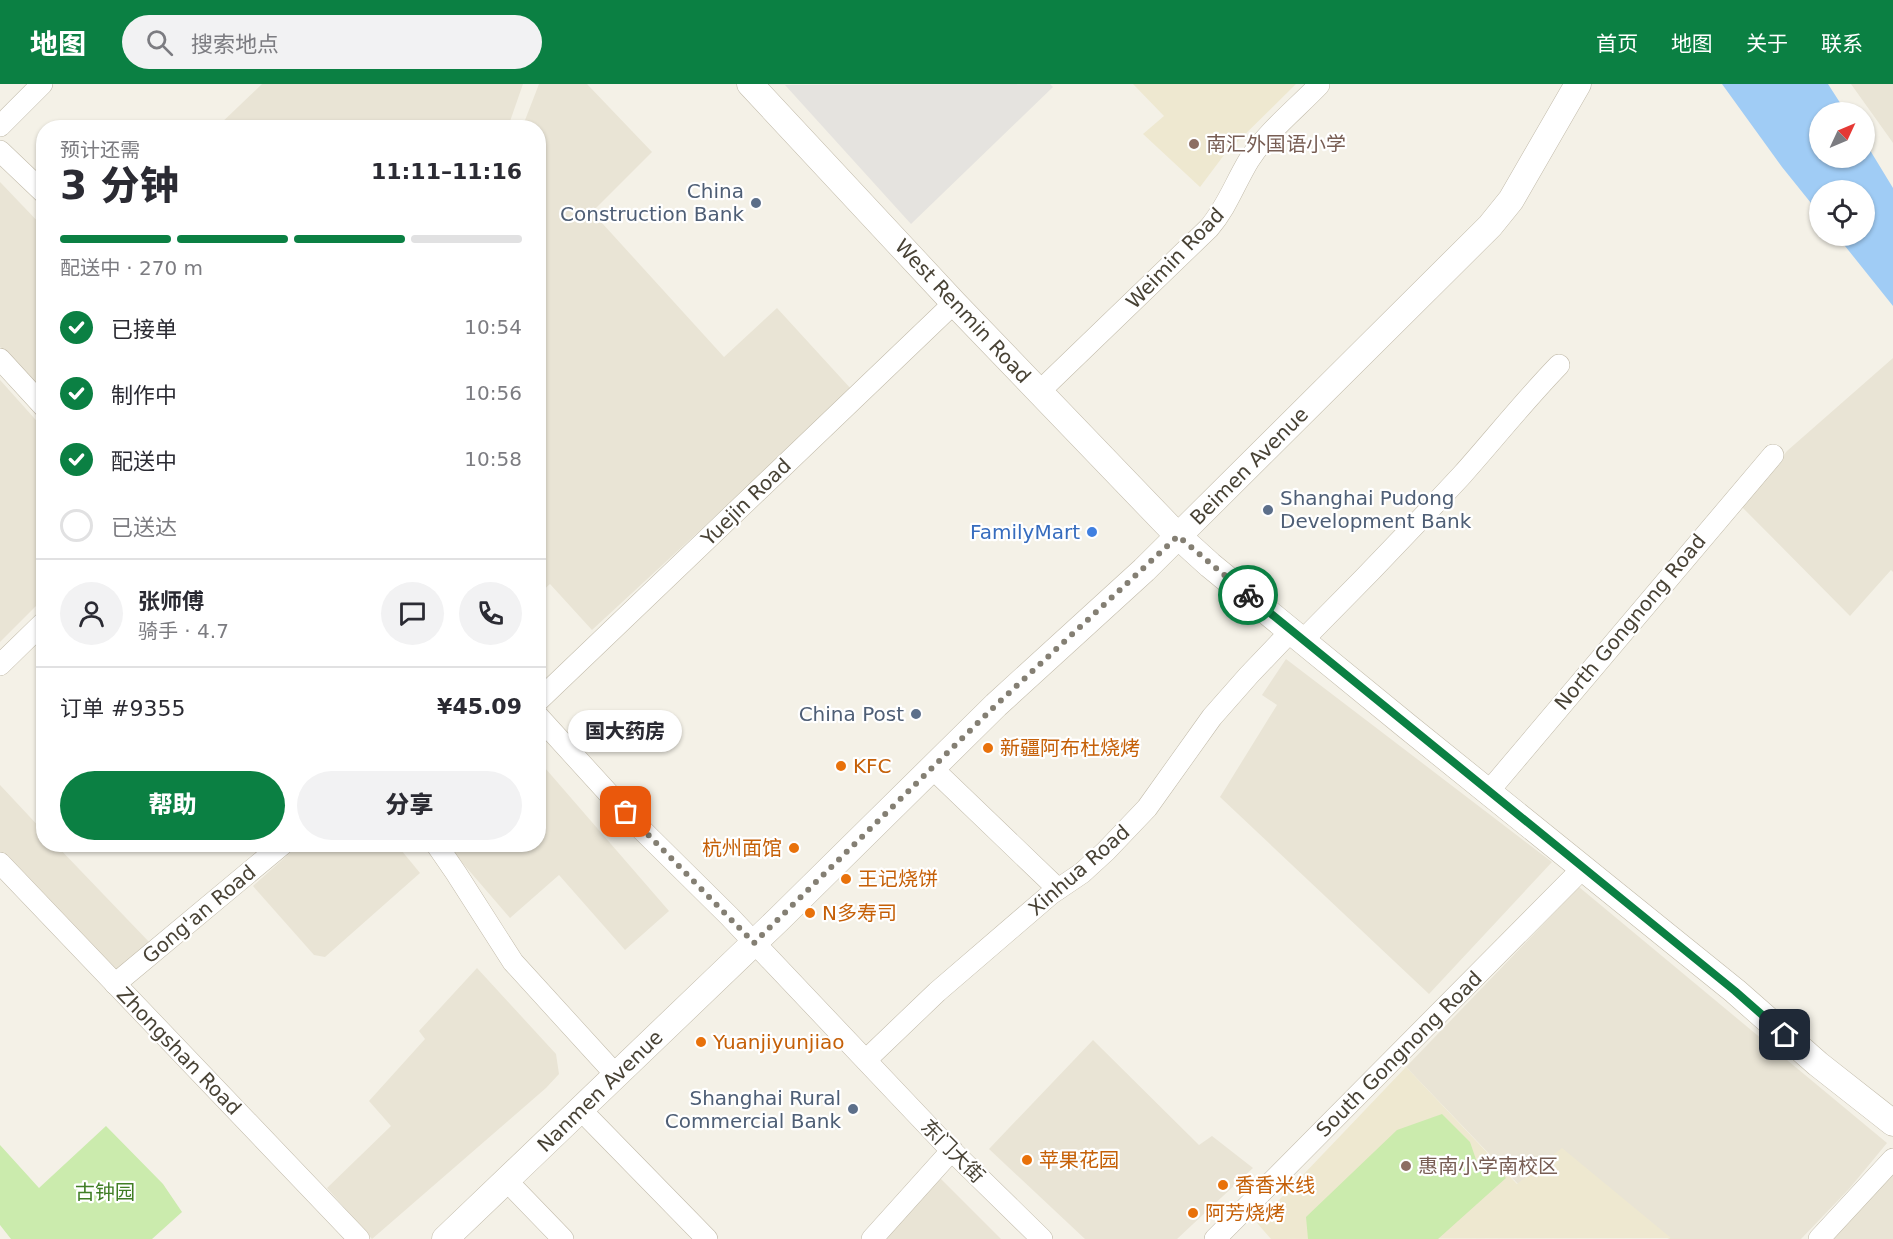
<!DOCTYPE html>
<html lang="zh">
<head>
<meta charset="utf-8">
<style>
  :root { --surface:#fff; --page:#f2f2f3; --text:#2b2b33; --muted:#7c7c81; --line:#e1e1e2; --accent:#0b8043 }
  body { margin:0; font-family:"DejaVu Sans","Noto Sans SC",sans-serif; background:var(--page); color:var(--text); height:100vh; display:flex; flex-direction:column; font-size:22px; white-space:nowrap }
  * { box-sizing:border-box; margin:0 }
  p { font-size:20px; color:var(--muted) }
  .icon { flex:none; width:33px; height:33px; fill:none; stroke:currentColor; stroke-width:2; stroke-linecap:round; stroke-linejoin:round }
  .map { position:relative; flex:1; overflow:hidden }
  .drawer { position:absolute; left:36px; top:36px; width:510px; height:732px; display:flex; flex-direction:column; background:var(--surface); border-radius:24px; box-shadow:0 2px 4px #0004 }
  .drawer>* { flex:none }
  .needle { width:39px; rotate:46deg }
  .fabs { position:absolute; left:1809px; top:18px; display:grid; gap:12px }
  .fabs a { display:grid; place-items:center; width:66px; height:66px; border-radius:50%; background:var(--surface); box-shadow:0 2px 4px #0004; font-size:30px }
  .pin { position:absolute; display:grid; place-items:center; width:51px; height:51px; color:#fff; margin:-26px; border-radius:12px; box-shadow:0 3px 9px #0006 }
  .courier { position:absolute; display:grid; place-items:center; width:60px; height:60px; margin:-30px; border:4px solid #0b8043; border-radius:50%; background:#fff; color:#222; box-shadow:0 2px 8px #0007 }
  .bubble { position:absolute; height:42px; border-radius:21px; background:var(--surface); box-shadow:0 2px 4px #0004; font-size:20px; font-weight:800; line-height:42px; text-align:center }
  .summary em { font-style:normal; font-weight:800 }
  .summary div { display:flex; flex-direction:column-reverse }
  .summary { display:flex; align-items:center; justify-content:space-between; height:102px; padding:0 24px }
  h1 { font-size:39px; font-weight:800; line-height:45px }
  .bar { display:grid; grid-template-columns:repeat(4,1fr); gap:9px 6px; align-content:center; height:72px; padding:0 24px }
  .bar i { height:8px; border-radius:4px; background:var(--line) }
  .bar .selected { background:var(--accent) }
  .bar p { grid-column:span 4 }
  .line { display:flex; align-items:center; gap:15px; padding:0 24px; border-top:2px solid var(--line) }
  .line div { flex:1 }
  .round { display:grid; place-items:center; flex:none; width:63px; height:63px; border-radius:32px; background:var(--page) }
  ol { padding:0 24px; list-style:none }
  li { display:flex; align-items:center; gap:18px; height:66px }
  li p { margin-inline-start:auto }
  li .icon { padding:6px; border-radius:50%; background:var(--accent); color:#fff; stroke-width:4 }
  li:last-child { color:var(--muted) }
  li i { width:33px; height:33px; border:3px solid var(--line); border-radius:50% }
  .cta { display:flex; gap:12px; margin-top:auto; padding:12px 24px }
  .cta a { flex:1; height:69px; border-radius:36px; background:var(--accent); color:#fff; font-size:24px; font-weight:800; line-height:69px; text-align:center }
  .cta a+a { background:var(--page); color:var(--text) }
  header { display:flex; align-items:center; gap:36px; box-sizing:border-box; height:84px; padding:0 30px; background:var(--accent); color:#fff }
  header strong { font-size:28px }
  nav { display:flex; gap:33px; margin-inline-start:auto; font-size:21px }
  .search { width:420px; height:54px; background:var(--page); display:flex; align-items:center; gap:15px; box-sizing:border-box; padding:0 21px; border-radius:33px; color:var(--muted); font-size:22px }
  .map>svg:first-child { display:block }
</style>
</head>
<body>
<header>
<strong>地图</strong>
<div class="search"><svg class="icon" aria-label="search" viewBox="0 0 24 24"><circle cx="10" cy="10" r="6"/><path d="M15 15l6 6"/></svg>搜索地点</div>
<nav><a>首页</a><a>地图</a><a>关于</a><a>联系</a></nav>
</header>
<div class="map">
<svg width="1893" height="1155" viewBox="0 0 1893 1155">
  <rect width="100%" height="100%" fill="#f4f1e7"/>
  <g fill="#e9e4d5">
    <path d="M262,0h261l-15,43h-291z"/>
    <path d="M539,0h48l65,68 -60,60 132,145 53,-49 75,82 -260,240 -42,-46 -11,10 -1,-466h-16z"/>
    <path d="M1851,0h42v59l-2,-3z"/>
    <path d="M0,98l43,45v168l-43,-48z"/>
    <path d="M1893,274v214l-2,-2 -41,46 -109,-110 46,-55z"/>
    <path d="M0,296l43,48 1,170 -44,44z"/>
    <path d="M1286,575l266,203 -123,132 -209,-197 57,-92 -15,-10z"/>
    <path d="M539,677l130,150 -44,39 -66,-75 -49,43 -63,-73 91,-1z"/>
    <path d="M0,701l43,46 1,13 12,1 94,98 -34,32 -116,-122z"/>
    <path d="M300,760l97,1 23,28 -95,84 -11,-2 -61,-69z"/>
    <path d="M1579,803l308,256 -38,46 -48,50h-131l-152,-55 -112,-117z"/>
    <path d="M477,884l79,86 3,20 -13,14 -174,151 -45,-51 64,-62 -22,-25 56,-62 -6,-8z"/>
    <path d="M1093,956l106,105 13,-9 41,32 -76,71h-92l-96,-90z"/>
    <path d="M1893,1087v68h-62z"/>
    <path d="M939,1093l62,62h-119z"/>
  </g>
  <g fill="#eee8d0">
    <path d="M1133,0h163l-72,71 -24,32 -57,-53 21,-18z"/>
    <path d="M1406,983l111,117 45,-36 109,90 -400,1 -14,-16z"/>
  </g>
  <g fill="#cbebad">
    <path d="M1442,1030l28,28 10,29 12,-8 14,15 -68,61h-130l-2,-22 91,-87z"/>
    <path d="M106,1042l57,58 19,28 -30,27h-141l-11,-14v-80l39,43z"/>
  </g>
  <path fill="#e5e3df" d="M1050,0l3,3 -142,137 -126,-139z"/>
  <path fill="#a0ccf5" d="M1722,0h106l18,28h-26v46h44l1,-16 28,46v118l-56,-70h27v-46h-44l-1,23 -37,-46z"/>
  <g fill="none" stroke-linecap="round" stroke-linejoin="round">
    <defs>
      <g id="minor">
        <path d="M0,42l42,-42"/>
        <path d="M0,67l44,42"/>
        <path d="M0,275l44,48"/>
        <path d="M1040,307l169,-163c18,-21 26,-45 40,-68 18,-28 47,-51 70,-75"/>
        <path d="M1303,556c54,-54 107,-109 159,-165 33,-37 63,-75 97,-110"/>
        <path d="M0,581l44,-43"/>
        <path d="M538,617l416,-398"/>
        <path d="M538,632l102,112 89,88 217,229 96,94"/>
        <path d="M932,684l126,121"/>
        <path d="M1489,707l284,-336"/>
        <path d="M436,760l20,29 57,89 103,113"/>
        <path d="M0,779l359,376"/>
        <path d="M115,900l168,-140"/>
        <path d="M866,976l71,-68 114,-98 31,-21 24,-22 41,-43 65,-91 37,-42 42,-44"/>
        <path d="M580,1025l127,130"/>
        <path d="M506,1096l57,59"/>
        <path d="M872,1155l80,-89"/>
        <path d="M1215,1155l368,-371"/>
        <path d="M1819,1155l74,-80"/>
      </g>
      <g id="tertiary">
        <path d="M750,0l204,219 224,233 32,29 198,162 327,264 83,73 75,59"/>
        <path d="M445,1155l334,-320 217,-214 148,-135 346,-344 21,-26 67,-116"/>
      </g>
    </defs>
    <use href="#minor" stroke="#c1baa9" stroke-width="22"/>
    <use href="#tertiary" stroke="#c1baa9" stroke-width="27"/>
    <use href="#minor" stroke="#fff" stroke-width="21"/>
    <use href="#tertiary" stroke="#fff" stroke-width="26"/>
  </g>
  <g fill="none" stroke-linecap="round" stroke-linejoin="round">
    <path stroke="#847f73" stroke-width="6" stroke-dasharray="0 10.8" d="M626,728l128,131 242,-238 182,-169 70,59"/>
    <path stroke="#0b8043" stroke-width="8" d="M1248,511l487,396 50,44"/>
  </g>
  <g fill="#8d6e63" stroke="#fff" stroke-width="2">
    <circle cx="1194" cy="60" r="6"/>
    <circle cx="1406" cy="1082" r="6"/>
  </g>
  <g fill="#5c6f8a" stroke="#fff" stroke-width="2">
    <circle cx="756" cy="119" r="6"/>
    <circle cx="1268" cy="426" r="6"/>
    <circle cx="916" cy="630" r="6"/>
    <circle cx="853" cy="1025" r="6"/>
  </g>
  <circle fill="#3f7fe0" stroke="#fff" stroke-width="2" cx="1092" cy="448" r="6"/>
  <g fill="#e8710a" stroke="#fff" stroke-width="2">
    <circle cx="988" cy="664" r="6"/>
    <circle cx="841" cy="682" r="6"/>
    <circle cx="794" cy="764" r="6"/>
    <circle cx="846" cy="795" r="6"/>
    <circle cx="810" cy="829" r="6"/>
    <circle cx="701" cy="958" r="6"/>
    <circle cx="1027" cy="1076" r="6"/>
    <circle cx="1223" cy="1101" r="6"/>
    <circle cx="1193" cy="1129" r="6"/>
  </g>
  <g text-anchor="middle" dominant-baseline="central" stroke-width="4.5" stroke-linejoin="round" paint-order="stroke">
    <g font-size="20" fill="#785e54" stroke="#fff" text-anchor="start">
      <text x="1206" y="60">南汇外国语小学</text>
      <text x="1418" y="1082">惠南小学南校区</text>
    </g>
    <g font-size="20" fill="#4e5e75" stroke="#fff" text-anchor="end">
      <text x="744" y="107">China<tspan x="744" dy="23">Construction Bank</tspan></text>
      <text x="1280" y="414" text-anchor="start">Shanghai Pudong<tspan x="1280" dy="23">Development Bank</tspan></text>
      <text x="904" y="630">China Post</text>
      <text x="841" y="1014">Shanghai Rural<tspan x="841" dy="23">Commercial Bank</tspan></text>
    </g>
    <g font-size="20" fill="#484235" stroke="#fff">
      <text transform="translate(1175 174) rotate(-46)">Weimin Road</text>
      <text transform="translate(963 227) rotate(47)">West Renmin Road</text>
      <text transform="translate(1249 382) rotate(-45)">Beimen Avenue</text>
      <text transform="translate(746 418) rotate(-44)">Yuejin Road</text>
      <text transform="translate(1630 538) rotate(-50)">North Gongnong Road</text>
      <text transform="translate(1079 786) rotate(-41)">Xinhua Road</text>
      <text transform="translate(199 830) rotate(-40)">Gong'an Road</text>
      <text transform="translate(179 967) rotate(46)">Zhongshan Road</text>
      <text transform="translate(1399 970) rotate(-45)">South Gongnong Road</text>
      <text transform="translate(600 1007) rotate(-44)">Nanmen Avenue</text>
      <text transform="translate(953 1067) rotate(45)">东门大街</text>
    </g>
    <g font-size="20" fill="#366cbe" stroke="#fff" text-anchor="end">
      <text x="1080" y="448">FamilyMart</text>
    </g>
    <g font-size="20" fill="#c56008" stroke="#fff" text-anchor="start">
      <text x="1000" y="664">新疆阿布杜烧烤</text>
      <text x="853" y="682">KFC</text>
      <text x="782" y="764" text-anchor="end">杭州面馆</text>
      <text x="858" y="795">王记烧饼</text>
      <text x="822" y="829">N多寿司</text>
      <text x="713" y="958">Yuanjiyunjiao</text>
      <text x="1039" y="1076">苹果花园</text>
      <text x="1235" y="1101">香香米线</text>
      <text x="1205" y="1129">阿芳烧烤</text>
    </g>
    <g font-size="20" fill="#407e25" stroke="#fff">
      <text x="105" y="1108">古钟园</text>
    </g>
  </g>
</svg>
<div class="fabs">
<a><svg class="needle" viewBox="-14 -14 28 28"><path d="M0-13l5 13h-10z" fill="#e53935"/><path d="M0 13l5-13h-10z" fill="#7c7c81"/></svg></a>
<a><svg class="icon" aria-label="locate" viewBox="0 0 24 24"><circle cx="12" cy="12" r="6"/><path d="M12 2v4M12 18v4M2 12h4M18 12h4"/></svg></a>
</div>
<div class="pin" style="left:626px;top:728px;background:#ea580c"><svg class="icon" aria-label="bag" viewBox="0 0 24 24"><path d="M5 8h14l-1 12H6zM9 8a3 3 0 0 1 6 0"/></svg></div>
<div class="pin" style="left:1785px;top:951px;background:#1f2937"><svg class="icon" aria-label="home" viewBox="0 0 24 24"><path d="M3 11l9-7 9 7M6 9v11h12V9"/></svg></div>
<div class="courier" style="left:1248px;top:511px"><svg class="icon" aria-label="bike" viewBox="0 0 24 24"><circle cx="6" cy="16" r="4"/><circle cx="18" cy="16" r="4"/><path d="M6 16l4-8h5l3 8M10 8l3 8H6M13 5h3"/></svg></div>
<div class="bubble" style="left:568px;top:626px;width:114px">国大药房</div>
<section class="drawer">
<div class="summary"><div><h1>3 分钟</h1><p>预计还需</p></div><em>11:11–11:16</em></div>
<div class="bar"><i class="selected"></i><i class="selected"></i><i class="selected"></i><i></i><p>配送中 · 270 m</p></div>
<ol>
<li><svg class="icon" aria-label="check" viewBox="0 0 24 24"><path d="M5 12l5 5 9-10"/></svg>已接单<p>10:54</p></li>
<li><svg class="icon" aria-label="check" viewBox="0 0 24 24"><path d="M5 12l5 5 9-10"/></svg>制作中<p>10:56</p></li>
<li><svg class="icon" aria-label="check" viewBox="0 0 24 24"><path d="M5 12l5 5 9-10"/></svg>配送中<p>10:58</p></li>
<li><i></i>已送达</li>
</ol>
<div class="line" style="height:108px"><a class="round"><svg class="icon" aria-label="person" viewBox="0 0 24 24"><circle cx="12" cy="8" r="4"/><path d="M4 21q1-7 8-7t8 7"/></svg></a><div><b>张师傅</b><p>骑手 · 4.7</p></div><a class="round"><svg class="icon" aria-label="chat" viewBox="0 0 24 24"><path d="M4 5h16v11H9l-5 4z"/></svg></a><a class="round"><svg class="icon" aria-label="phone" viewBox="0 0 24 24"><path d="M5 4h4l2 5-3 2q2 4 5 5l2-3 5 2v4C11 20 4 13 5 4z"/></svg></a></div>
<div class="line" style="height:78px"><div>订单 #9355</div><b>¥45.09</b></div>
<div class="cta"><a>帮助</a><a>分享</a></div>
</section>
</div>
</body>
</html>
